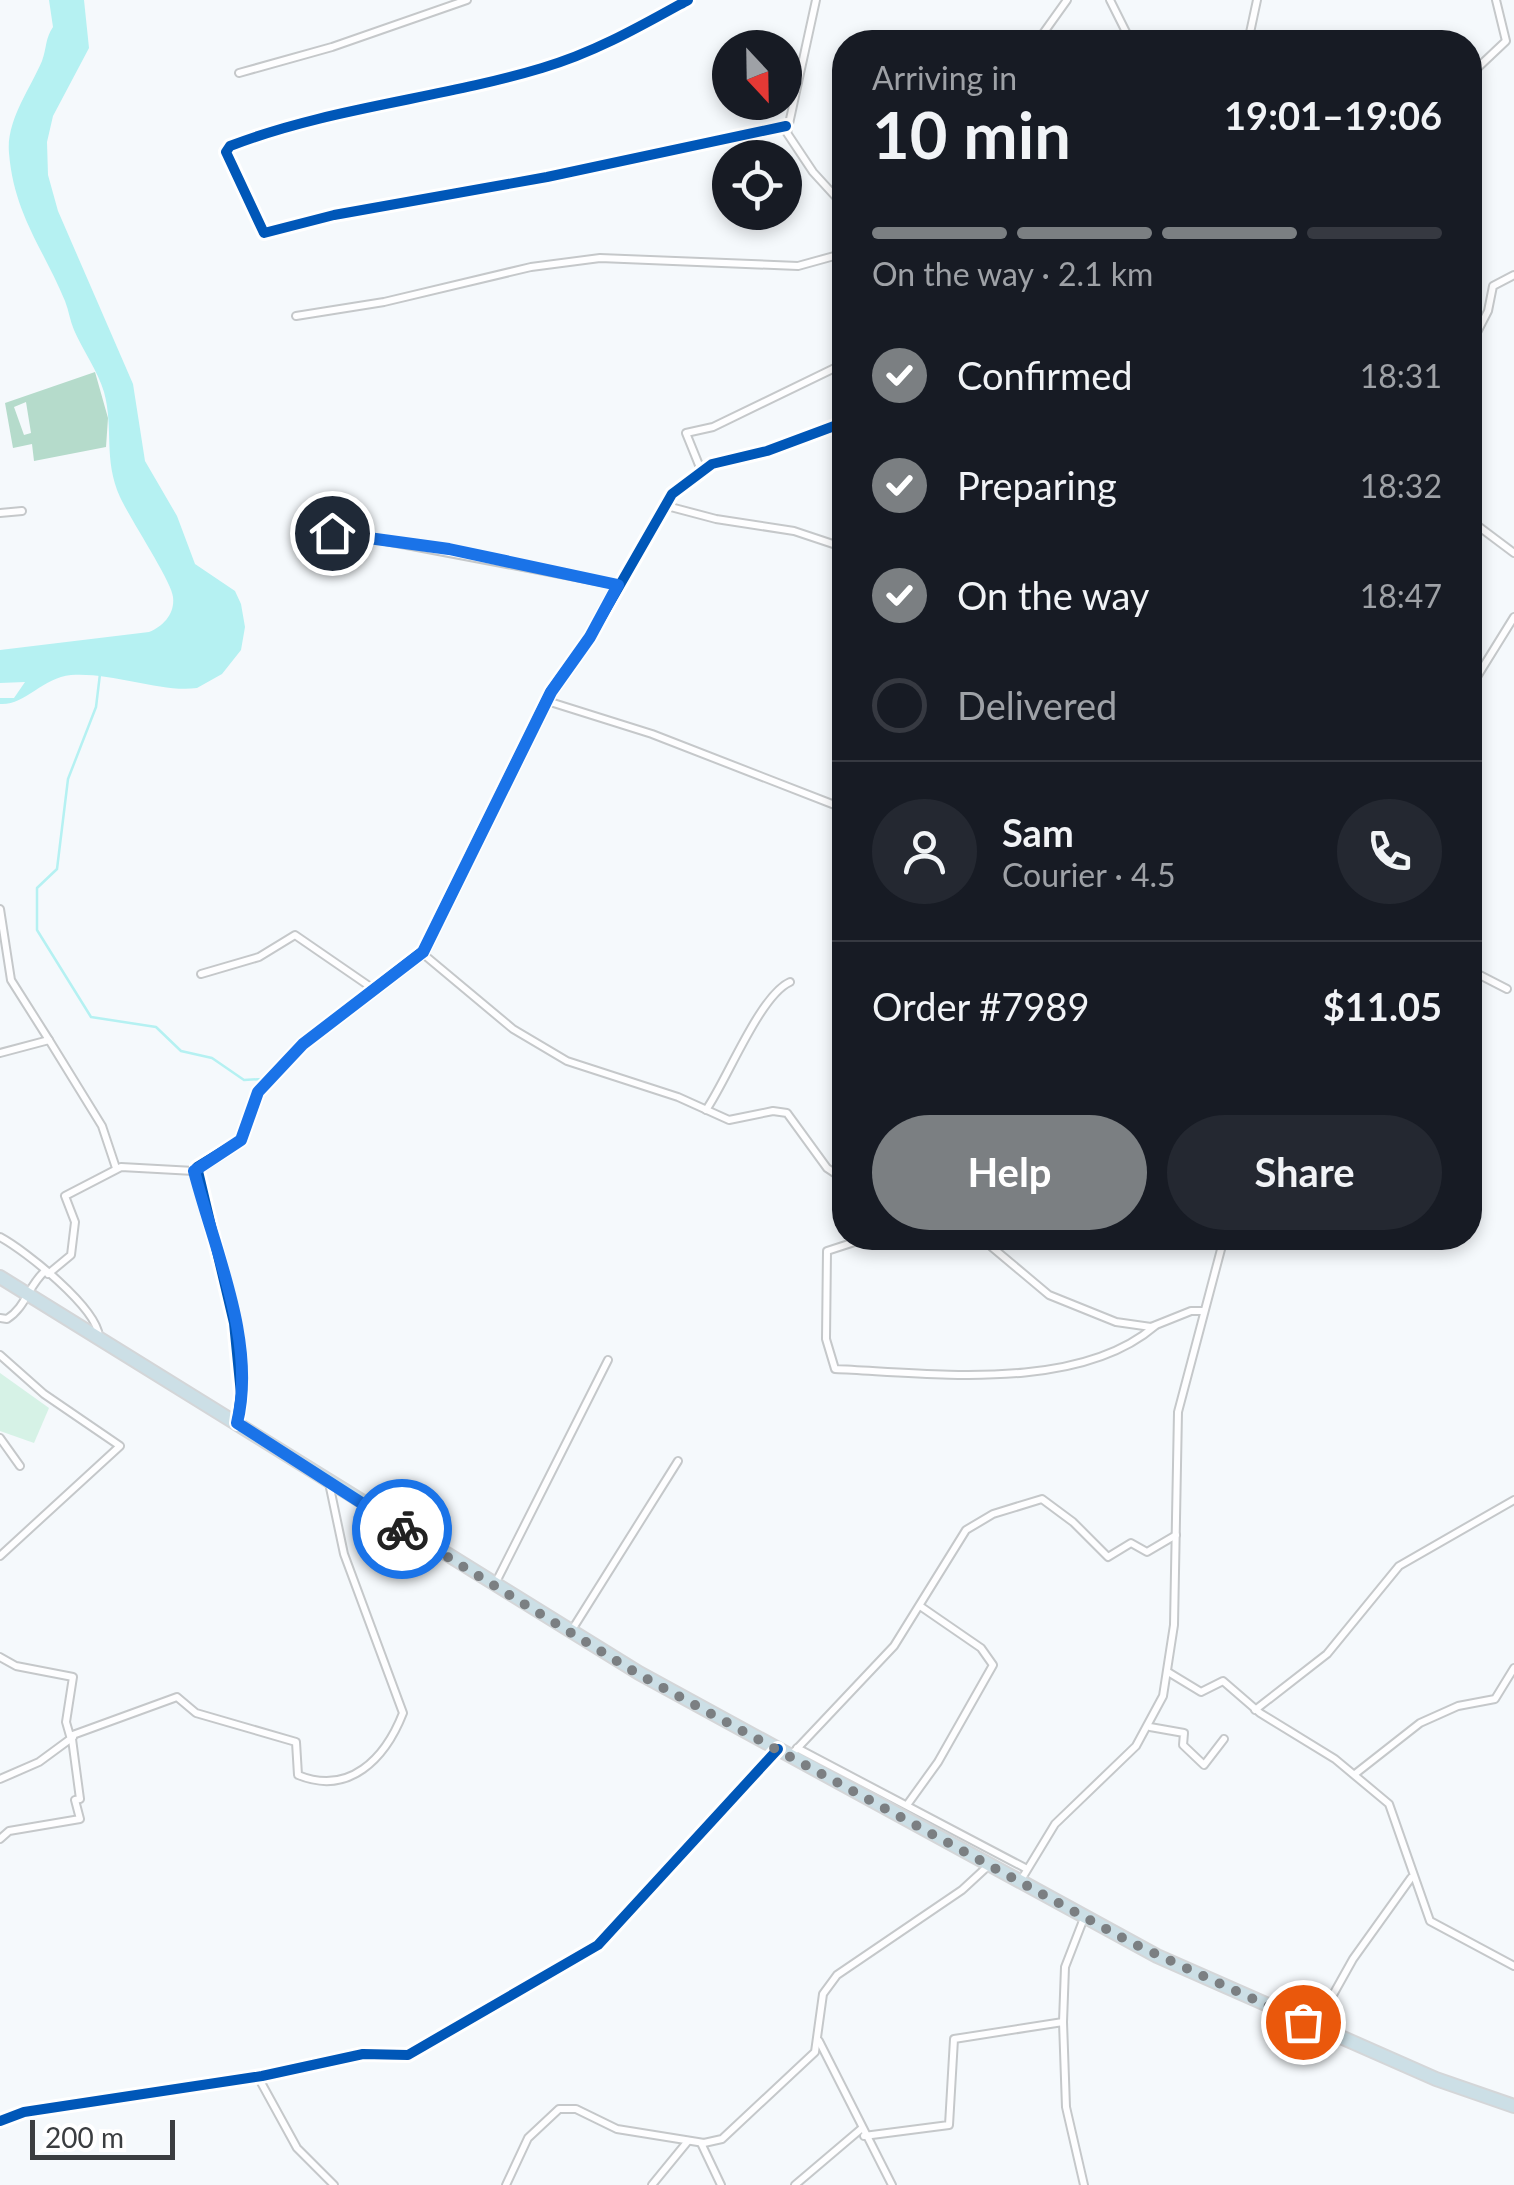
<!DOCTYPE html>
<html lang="en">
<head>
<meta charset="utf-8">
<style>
  :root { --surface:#171b24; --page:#242831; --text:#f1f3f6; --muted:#9ea1a6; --line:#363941; --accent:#7b7f82 }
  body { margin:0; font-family:Lato,sans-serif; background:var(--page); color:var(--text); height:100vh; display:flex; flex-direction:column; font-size:38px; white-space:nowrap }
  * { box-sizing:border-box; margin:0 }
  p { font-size:32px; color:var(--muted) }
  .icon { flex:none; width:55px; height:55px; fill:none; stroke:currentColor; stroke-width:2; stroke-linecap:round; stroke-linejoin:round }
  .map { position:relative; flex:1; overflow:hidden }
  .sheet { position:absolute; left:832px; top:30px; width:650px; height:1220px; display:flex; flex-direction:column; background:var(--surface); border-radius:40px; box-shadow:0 5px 15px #0003 }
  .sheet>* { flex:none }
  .needle { width:65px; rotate:158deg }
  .tools { position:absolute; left:712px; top:30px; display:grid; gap:20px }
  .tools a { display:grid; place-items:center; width:90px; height:90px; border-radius:50%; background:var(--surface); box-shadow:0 5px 15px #0003; font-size:50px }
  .scale { position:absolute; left:30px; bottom:25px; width:145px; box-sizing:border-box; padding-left:10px; border:5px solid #3a3d40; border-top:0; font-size:28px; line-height:35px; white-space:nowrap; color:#3a3d40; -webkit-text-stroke:8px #fff; paint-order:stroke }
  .pin { position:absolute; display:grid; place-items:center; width:85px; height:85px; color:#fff; margin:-42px; border:5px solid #fff; border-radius:50%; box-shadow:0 2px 10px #0007 }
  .courier { position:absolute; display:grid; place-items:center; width:100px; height:100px; margin:-50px; border:8px solid #1a73e8; border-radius:50%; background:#fff; color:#222; box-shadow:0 2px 12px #0007 }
  .summary em { font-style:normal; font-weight:700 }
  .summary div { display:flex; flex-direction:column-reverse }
  .summary { display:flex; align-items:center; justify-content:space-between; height:170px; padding:0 40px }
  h1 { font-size:65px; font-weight:700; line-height:75px }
  .bar { display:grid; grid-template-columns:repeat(4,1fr); gap:15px 10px; align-content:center; height:120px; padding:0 40px }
  .bar i { height:12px; border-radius:8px; background:var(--line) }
  .bar .selected { background:var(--accent) }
  .bar p { grid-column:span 4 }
  .line { display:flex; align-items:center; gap:25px; padding:0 40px; border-top:2px solid var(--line) }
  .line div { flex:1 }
  .round { display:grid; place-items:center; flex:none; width:105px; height:105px; border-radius:52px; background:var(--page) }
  ol { padding:0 40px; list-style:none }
  li { display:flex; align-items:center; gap:30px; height:110px }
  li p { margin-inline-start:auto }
  li .icon { padding:10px; border-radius:50%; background:var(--accent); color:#fff; stroke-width:4 }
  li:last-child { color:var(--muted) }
  li i { width:55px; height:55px; border:5px solid var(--line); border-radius:50% }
  .action { display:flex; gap:20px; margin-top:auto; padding:20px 40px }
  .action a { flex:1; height:115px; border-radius:60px; background:var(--accent); color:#fff; font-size:40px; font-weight:700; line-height:115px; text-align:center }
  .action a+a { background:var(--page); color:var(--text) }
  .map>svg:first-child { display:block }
</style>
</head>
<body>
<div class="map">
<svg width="1514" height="2185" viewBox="0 0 1514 2185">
  <rect width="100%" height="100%" fill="#f5f9fc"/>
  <path fill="#d6f2e6" d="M0,1373l49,35 -15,35 -34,-12z"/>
  <path fill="#b5dbcb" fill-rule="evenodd" d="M95,372l13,46 -2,29 -72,14 -2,-17 -19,4 -8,-45zM26,402l5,31 -7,2 -10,-28z"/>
  <path fill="#b5f1f2" d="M49,0h35l5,48 -36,68 -6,26 1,33 10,36 75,173 12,77 32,55 18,48 40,27 6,13 4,23 -4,23 -19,24 -25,14c-36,5 -84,-16 -126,-13 -29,3 -47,31 -71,29v-6h14l11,-16 -25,1v-33l149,-18c15,-6 26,-19 24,-35 -1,-15 -43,-78 -53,-100 -17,-38 -6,-68 -16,-105 -6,-21 -21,-41 -30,-62 -4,-9 -5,-19 -9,-29 -22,-53 -51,-87 -56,-148 -3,-32 21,-64 33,-92 5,-14 3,-22 11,-34z"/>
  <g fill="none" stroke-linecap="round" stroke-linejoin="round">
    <path stroke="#b5f1f2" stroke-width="2.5" d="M100,674l-4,33 -28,72 -11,90 -20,19v42l54,87 65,10 25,24 31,7 32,22 19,-1"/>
    <defs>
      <g id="minor">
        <path d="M688,0c-47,26 -94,53 -146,68 -103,31 -211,39 -312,78l-4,6 38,81 70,-18 213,-38 239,-51"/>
        <path d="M816,0l-29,133 26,39 32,35"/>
        <path d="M1110,0l21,42"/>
        <path d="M1037,42l30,-42"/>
        <path d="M1248,42l9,-42"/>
        <path d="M239,73l93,-26 135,-47"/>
        <path d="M1470,75l36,-34 -10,-41"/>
        <path d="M296,316l88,-14 147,-35 69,-9 198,8 47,-13"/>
        <path d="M1470,346l18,-35 5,-25 21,-11"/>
        <path d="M701,470l-15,-37 27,-6 132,-64"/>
        <path d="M663,505l53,14 78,12 51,17"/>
        <path d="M0,513l22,-2"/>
        <path d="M1470,520l44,33"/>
        <path d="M301,525l317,60"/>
        <path d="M1470,688l44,-71"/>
        <path d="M547,701l105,33 193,75"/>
        <path d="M0,909l11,71 38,60"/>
        <path d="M422,953l91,76 54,32 111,36 51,23 44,-9 14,2 40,55 18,12"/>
        <path d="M1470,970l37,19"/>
        <path d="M201,974l58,-17 36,-22 77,53"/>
        <path d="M0,1053l49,-13 53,86 14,42"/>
        <path d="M706,1110c21,-30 54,-115 84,-128"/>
        <path d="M0,1237c26,14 96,70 99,99"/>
        <path d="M867,1238l-40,13 -1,88 9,30c95,4 242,24 320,-43"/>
        <path d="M981,1238l68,57 67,27 35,5 40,-16h13"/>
        <path d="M48,1274l23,-19 4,-33 -10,-26 56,-29 73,4"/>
        <path d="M0,1318l7,1c19,-12 21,-33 38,-48"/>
        <path d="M0,1355l44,39 76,52 -120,110"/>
        <path d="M237,1423l4,-29 -7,-71 -37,-156 44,-27 17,-48 45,-48 120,-93 128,-260 39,-54 82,-143 40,-30 55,-13 78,-29"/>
        <path d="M0,1438l20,28"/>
        <path d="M494,1586l114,-226"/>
        <path d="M570,1633l108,-172"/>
        <path d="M0,1657l16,9 57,11 -7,45 4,14 107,-39 19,16 100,29 2,33c51,21 87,-16 105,-62l-59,-159 -15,-71"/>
        <path d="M1168,1672l33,20 22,-11 37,32 75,46 54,45 41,117 84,45"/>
        <path d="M1255,1710l72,-56 72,-88 115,-66"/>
        <path d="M1150,1727l34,6 -1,12 21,20 20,-26"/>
        <path d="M797,1748l230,121"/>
        <path d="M791,1755l103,-109 72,-116 27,-16 49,-15 31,23 35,35 23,-14 16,9 29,-17"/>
        <path d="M1355,1774l65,-51 38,-17 37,-7 19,-31"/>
        <path d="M0,1779l39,-17 34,-25"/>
        <path d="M907,1805l31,-43 55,-97 -12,-17 -61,-42"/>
        <path d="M0,1839l9,-8 71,-12 -5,-19 5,-1 -8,-60"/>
        <path d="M1021,1880l34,-56 81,-78 27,-50 11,-71 4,-213 46,-174"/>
        <path d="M1063,2022l3,85 18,78"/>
        <path d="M1315,2027l38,-68 58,-81"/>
        <path d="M819,2041l73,144"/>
        <path d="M258,2077l39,71 37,37"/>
        <path d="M0,2121l24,-9 238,-36 101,-22 45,1 190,-110 179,-195"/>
        <path d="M864,2136l85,-11 5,-86 109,-17 2,-55 19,-49"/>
        <path d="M701,2143l20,42"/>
        <path d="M506,2185l22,-47 31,-29h17l41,20 87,14 18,-4 93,-87 8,-58 14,-19 125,-85 26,-24"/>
        <path d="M652,2185l36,-44"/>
        <path d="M795,2185l66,-56"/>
      </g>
      <path id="highway" d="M0,1277l639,396 518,283 279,123 78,27"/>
    </defs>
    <use href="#minor" stroke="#c5c8ca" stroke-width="10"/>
    <use href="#highway" stroke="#d4d6d8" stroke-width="16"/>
    <use href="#minor" stroke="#fefeff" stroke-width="6"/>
    <use href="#highway" stroke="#ccdfe6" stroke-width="12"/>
    <defs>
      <g id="cycleway">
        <path d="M688,0c-47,26 -94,53 -146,68 -103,31 -211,39 -312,78l-4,6 38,81 70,-18 213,-38 239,-51"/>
        <path d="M237,1423l4,-29 -7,-71 -37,-156 44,-27 17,-48 45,-48 120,-93 128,-260 39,-54 82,-143 40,-30 55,-13 78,-29"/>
        <path d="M0,2121l24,-9 238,-36 101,-22 45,1 190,-110 180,-196"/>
      </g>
    </defs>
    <use href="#cycleway" stroke="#fff" stroke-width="16"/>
    <use href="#cycleway" stroke="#0057b8" stroke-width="10"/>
  </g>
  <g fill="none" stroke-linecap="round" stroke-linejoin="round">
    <path stroke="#7b7f82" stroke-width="10" stroke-dasharray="0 18" d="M402,1529l236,145 494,269 171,79"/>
    <path stroke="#1a73e8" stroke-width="12" d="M332,533l117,16 169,36 -28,52 -39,55 -128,260 -120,92 -45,48 -17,48 -47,31c20,78 63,171 43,252l165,106"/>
  </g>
</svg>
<div class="tools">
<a><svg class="needle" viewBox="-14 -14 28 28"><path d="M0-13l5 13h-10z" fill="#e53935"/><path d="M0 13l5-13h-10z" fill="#9ea1a6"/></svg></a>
<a><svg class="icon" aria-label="locate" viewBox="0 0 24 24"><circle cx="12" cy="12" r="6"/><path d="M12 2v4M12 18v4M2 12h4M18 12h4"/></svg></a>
</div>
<div class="scale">200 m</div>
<div class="pin" style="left:1303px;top:2022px;background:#ea580c"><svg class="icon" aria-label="bag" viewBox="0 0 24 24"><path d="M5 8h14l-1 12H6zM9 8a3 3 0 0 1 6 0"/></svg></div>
<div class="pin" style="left:332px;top:533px;background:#1f2937"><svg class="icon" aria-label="home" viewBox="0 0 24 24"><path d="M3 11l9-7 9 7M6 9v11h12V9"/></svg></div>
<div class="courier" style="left:402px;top:1529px"><svg class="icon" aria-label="bike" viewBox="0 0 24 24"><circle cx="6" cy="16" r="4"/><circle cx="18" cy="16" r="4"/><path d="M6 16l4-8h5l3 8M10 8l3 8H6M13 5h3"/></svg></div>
<section class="sheet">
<div class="summary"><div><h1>10 min</h1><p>Arriving in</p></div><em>19:01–19:06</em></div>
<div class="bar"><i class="selected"></i><i class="selected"></i><i class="selected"></i><i></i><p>On the way · 2.1 km</p></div>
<ol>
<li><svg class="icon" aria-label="check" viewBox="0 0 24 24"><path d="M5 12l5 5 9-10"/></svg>Confirmed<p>18:31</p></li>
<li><svg class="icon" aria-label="check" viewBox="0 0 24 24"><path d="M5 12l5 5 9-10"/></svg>Preparing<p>18:32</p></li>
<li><svg class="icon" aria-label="check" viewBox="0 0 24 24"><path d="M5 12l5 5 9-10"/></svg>On the way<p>18:47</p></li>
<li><i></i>Delivered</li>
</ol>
<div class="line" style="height:180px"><a class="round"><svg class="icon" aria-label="person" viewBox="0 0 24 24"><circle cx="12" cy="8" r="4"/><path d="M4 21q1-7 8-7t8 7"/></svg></a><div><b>Sam</b><p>Courier · 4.5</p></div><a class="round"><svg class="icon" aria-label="phone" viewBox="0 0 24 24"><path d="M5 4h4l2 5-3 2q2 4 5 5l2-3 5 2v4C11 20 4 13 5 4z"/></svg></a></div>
<div class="line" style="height:130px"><div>Order #7989</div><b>$11.05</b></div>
<div class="action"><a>Help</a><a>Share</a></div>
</section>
</div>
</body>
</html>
